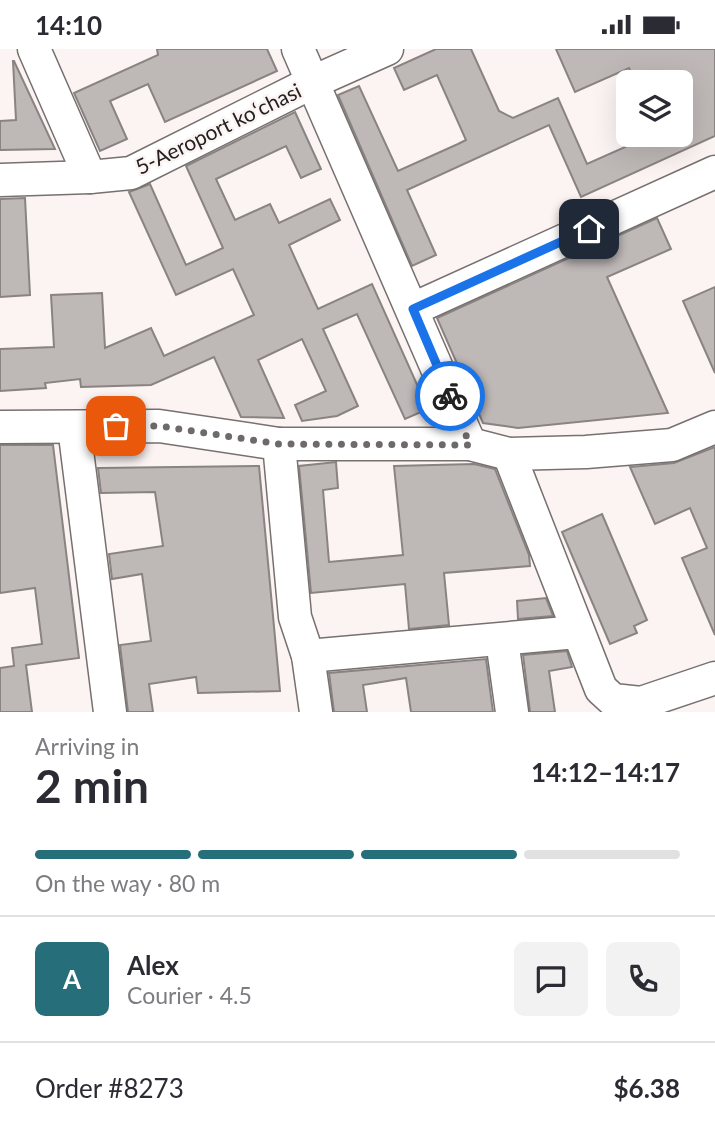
<!DOCTYPE html>
<html lang="en">
<head>
<meta charset="utf-8">
<style>
  :root { --surface:#fff; --page:#f2f2f3; --text:#2b2b33; --muted:#7c7c81; --line:#e1e1e2; --accent:#276e7b }
  body { margin:0; font-family:Lato,sans-serif; background:var(--page); color:var(--text); height:100vh; display:flex; flex-direction:column; font-size:26px; white-space:nowrap }
  * { box-sizing:border-box; margin:0 }
  p { font-size:23px; color:var(--muted) }
  .icon { flex:none; width:38px; height:38px; fill:none; stroke:currentColor; stroke-width:2; stroke-linecap:round; stroke-linejoin:round }
  .map { position:relative; height:663px; overflow:hidden }
  .details { display:flex; flex-direction:column; background:var(--surface); flex:1 }
  .details>* { flex:none }
  .buttons { position:absolute; left:616px; top:21px; display:grid; gap:14px }
  .buttons a { display:grid; place-items:center; width:77px; height:77px; border-radius:10px; background:var(--surface); box-shadow:0 7px 28px #0002; font-size:35px }
  .pin { position:absolute; display:grid; place-items:center; width:60px; height:60px; color:#fff; margin:-30px; border-radius:14px; box-shadow:0 4px 10px #0006 }
  .courier { position:absolute; display:grid; place-items:center; width:70px; height:70px; margin:-35px; border:5px solid #1a73e8; border-radius:50%; background:#fff; color:#222; box-shadow:0 2px 9px #0007 }
  .summary em { font-style:normal; font-weight:700 }
  .summary div { display:flex; flex-direction:column-reverse }
  .summary { display:flex; align-items:center; justify-content:space-between; height:119px; padding:0 35px }
  h1 { font-size:46px; font-weight:700; line-height:52px }
  .bar { display:grid; grid-template-columns:repeat(4,1fr); gap:10px 7px; align-content:center; height:84px; padding:0 35px }
  .bar i { height:9px; border-radius:5px; background:var(--line) }
  .bar .on { background:var(--accent) }
  .bar p { grid-column:span 4 }
  .line { display:flex; align-items:center; gap:18px; padding:0 35px; border-top:2px solid var(--line) }
  .line div { flex:1 }
  .round { display:grid; place-items:center; flex:none; width:74px; height:74px; border-radius:10px; background:var(--page) }
  .status { display:flex; justify-content:space-between; align-items:center; height:49px; padding:0 35px; background:var(--surface); direction:ltr }
  .status svg { height:19px; fill:currentColor }
  .map>svg:first-child { display:block }
</style>
</head>
<body>
<div class="status"><b>14:10</b><svg viewBox="0 0 49 12"><path d="M0 12V9h3v3zM5 12V6h3v6zM10 12V3h3v9zM15 12V0h3v12zM26 1h20v11H26zM47 4h2v5h-2z"/></svg></div>
<div class="map">
<svg width="715" height="663" viewBox="0 0 715 663">
  <rect width="100%" height="100%" fill="#fbf4f3"/>
  <g fill="#beb8b7" stroke="#898382" stroke-width="2">
    <path d="M157,0h110l10,22 -112,51 -17,-38 -38,17 17,38 -27,12 -26,-58 84,-38z"/>
    <path d="M436,0h35l28,62 14,7 45,-20 29,66 65,-29h29v-53h-46l-6,-14 -54,24 -19,-43h159v87l-134,61 -32,-72 -142,65 29,65 -24,11 -74,-171 21,-9 39,85 60,-27 8,-4 -29,-65 -33,15 -10,-22z"/>
    <path d="M13,12h1l41,88 -55,1v-29l16,-1z"/>
    <path d="M295,63l26,57 -20,9 -15,-32 -70,33 19,41 35,-16 9,19 51,-24 10,21 -51,25 29,64 54,-25 56,125 -23,10 -48,-105 -34,15 35,77 -21,10 -35,5 -7,-16 31,-14 -24,-52 -44,21 26,58 -43,-1 -27,-60 -63,28 -70,2 -1,-8 -35,4 1,5 -46,3v-42l54,-2 -3,-52 51,-2 3,55 46,-20 13,28 90,-41 -21,-46 -57,26 -47,-103 21,-8 36,81 37,-17 -37,-82z"/>
    <path d="M25,149l5,97 -30,2v-98z"/>
    <path d="M657,169l14,31 -64,28 61,136 -150,15 -35,-5 -46,-105z"/>
    <path d="M715,238v86l-32,-72z"/>
    <path d="M0,396h53l26,213 -53,7 6,47h-32v-44l14,-2 -2,-18 30,-4 -7,-56 -35,5z"/>
    <path d="M715,398v188l-33,-77 25,-10 -17,-40 -35,16 -25,-57 44,-4z"/>
    <path d="M336,413l2,26 -15,2 6,72 74,-7 -9,-89 80,-2 21,5 34,86 1,11 -86,7 5,52 -40,4 -4,-45 -94,9 -12,-127z"/>
    <path d="M259,417l21,225 -82,2 -2,-16 -47,7 4,28h-25l-8,-67 31,-4 -9,-67 -30,5 -3,-25 54,-8 -8,-54 -54,1 -3,-25z"/>
    <path d="M602,465l45,106 -13,6 3,7 -27,11 -48,-112z"/>
    <path d="M546,549l7,18 -35,3 -1,-18z"/>
    <path d="M567,602l5,16 -23,4 6,41h-25l-7,-57z"/>
    <path d="M486,610l7,53h-82l-5,-34 -43,7 4,27h-33l-5,-39z"/>
  </g>
  <g fill="none" stroke-linecap="round" stroke-linejoin="round">
    <defs>
      <g id="minor">
        <path d="M34,0l56,128"/>
        <path d="M298,0l172,395"/>
        <path d="M0,131l90,-3 41,-4 182,-91 74,-33"/>
        <path d="M413,260l302,-137"/>
        <path d="M0,378l159,-1 120,18h191l39,10 77,-2 86,-7 43,-18"/>
        <path d="M74,378l36,285"/>
        <path d="M279,395l16,173 13,39 8,56"/>
        <path d="M509,405l92,235 12,11 28,3 74,-25"/>
        <path d="M502,591l10,72"/>
        <path d="M308,607l269,-24"/>
      </g>
    </defs>
    <use href="#minor" stroke="#76706f" stroke-width="35"/>
    <use href="#minor" stroke="#fff" stroke-width="32"/>
  </g>
  <g fill="none" stroke-linecap="round" stroke-linejoin="round">
    <path stroke="#6f6a6a" stroke-width="7" stroke-dasharray="0 12.6" d="M116,377h43l120,18 191,1 -20,-49"/>
    <path stroke="#1a73e8" stroke-width="9" d="M450,347l-37,-87 176,-80"/>
  </g>
  <g text-anchor="middle" dominant-baseline="central" stroke-width="5" stroke-linejoin="round" paint-order="stroke">
    <g font-size="21" fill="#232020" stroke="#fbf4f3">
      <text transform="translate(218 79) rotate(-26)">5-Aeroport koʻchasi</text>
    </g>
  </g>
</svg>
<div class="buttons">
<a><svg class="icon" aria-label="layers" viewBox="0 0 24 24"><path d="M12 4l9 5-9 5-9-5zM3 14l9 5 9-5"/></svg></a>
</div>
<div class="pin" style="left:116px;top:377px;background:#ea580c"><svg class="icon" aria-label="bag" viewBox="0 0 24 24"><path d="M5 8h14l-1 12H6zM9 8a3 3 0 0 1 6 0"/></svg></div>
<div class="pin" style="left:589px;top:180px;background:#1f2937"><svg class="icon" aria-label="home" viewBox="0 0 24 24"><path d="M3 11l9-7 9 7M6 9v11h12V9"/></svg></div>
<div class="courier" style="left:450px;top:347px"><svg class="icon" aria-label="bike" viewBox="0 0 24 24"><circle cx="6" cy="16" r="4"/><circle cx="18" cy="16" r="4"/><path d="M6 16l4-8h5l3 8M10 8l3 8H6M13 5h3"/></svg></div>
</div>
<section class="details">
<div class="summary"><div><h1>2 min</h1><p>Arriving in</p></div><em>14:12–14:17</em></div>
<div class="bar"><i class="on"></i><i class="on"></i><i class="on"></i><i></i><p>On the way · 80 m</p></div>
<div class="line" style="height:126px"><b class="round" style="background:var(--accent);color:#fff">A</b><div><b>Alex</b><p>Courier · 4.5</p></div><a class="round"><svg class="icon" aria-label="chat" viewBox="0 0 24 24"><path d="M4 5h16v11H9l-5 4z"/></svg></a><a class="round"><svg class="icon" aria-label="phone" viewBox="0 0 24 24"><path d="M5 4h4l2 5-3 2q2 4 5 5l2-3 5 2v4C11 20 4 13 5 4z"/></svg></a></div>
<div class="line" style="height:91px"><div>Order #8273</div><b>$6.38</b></div>
</section>
</body>
</html>
